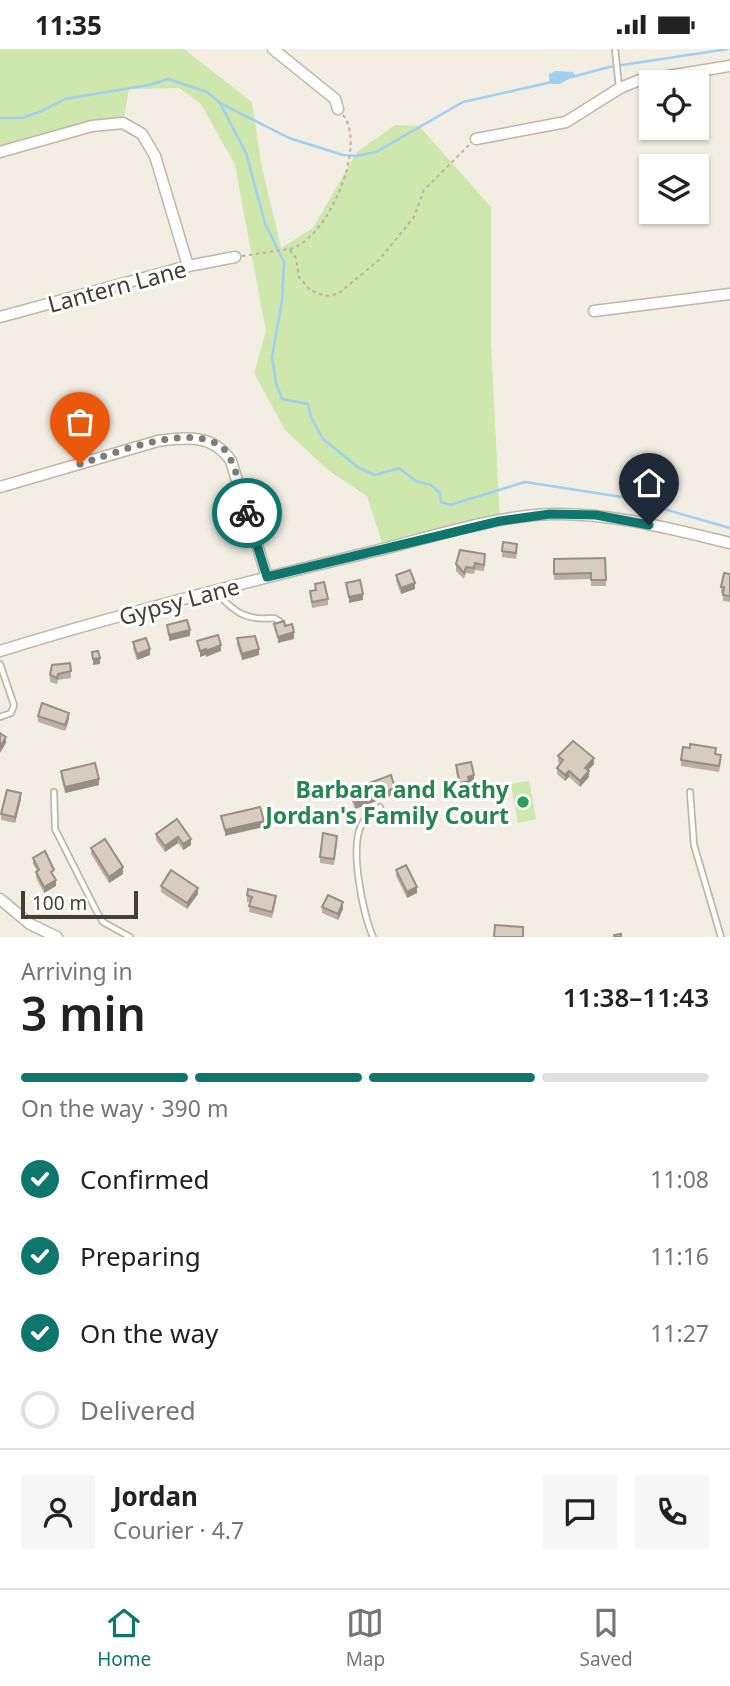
<!DOCTYPE html>
<html lang="en">
<head>
<meta charset="utf-8">
<style>
  :root { --surface:#fff; --page:#f6f6f6; --text:#222; --muted:#767676; --line:#e0e0e0; --accent:#0f766e }
  body { margin:0; font-family:"Noto Sans",sans-serif; background:var(--page); color:var(--text); height:100vh; display:flex; flex-direction:column; font-size:26px; white-space:nowrap }
  * { box-sizing:border-box; margin:0 }
  p { font-size:23px; color:var(--muted) }
  .icon { flex:none; width:38px; height:38px; fill:none; stroke:currentColor; stroke-width:2; stroke-linecap:round; stroke-linejoin:round }
  .map { position:relative; height:888px; overflow:hidden }
  .details { display:flex; flex-direction:column; background:var(--surface); flex:1 }
  .details>* { flex:none }
  .fabs { position:absolute; left:639px; top:21px; display:grid; gap:14px }
  .fabs a { display:grid; place-items:center; width:70px; height:70px; border-radius:0px; background:var(--surface); box-shadow:0 2px 5px #0004; font-size:35px }
  .scale { position:absolute; left:21px; bottom:18px; width:117px; box-sizing:border-box; padding-left:7px; border:4px solid #443e34; border-top:0; font-size:19px; line-height:24px; white-space:nowrap; color:#443e34; -webkit-text-stroke:5px #fff; paint-order:stroke }
  .pin { position:absolute; display:grid; place-items:center; width:60px; height:60px; color:#fff; margin:-72px -30px; border-radius:50% 50% 50% 0; rotate:-45deg; box-shadow:0 0 7px #0007 }
  .pin .icon { rotate:45deg }
  .courier { position:absolute; display:grid; place-items:center; width:70px; height:70px; margin:-35px; border:5px solid #0f766e; border-radius:50%; background:#fff; color:#222; box-shadow:0 2px 9px #0007 }
  .headline em { font-style:normal; font-weight:600 }
  .headline div { display:flex; flex-direction:column-reverse }
  .headline { display:flex; align-items:center; justify-content:space-between; height:119px; padding:0 21px }
  h1 { font-size:46px; font-weight:600; line-height:52px }
  .bar { display:grid; grid-template-columns:repeat(4,1fr); gap:10px 7px; align-content:center; height:84px; padding:0 21px }
  .bar i { height:9px; border-radius:5px; background:var(--line) }
  .bar .on { background:var(--accent) }
  .bar p { grid-column:span 4 }
  .line { display:flex; align-items:center; gap:18px; padding:0 21px; border-top:2px solid var(--line) }
  .line div { flex:1 }
  .round { display:grid; place-items:center; flex:none; width:74px; height:74px; border-radius:0px; background:var(--page) }
  ol { padding:0 21px; list-style:none }
  li { display:flex; align-items:center; gap:21px; height:77px }
  li p { margin-inline-start:auto }
  li .icon { padding:7px; border-radius:50%; background:var(--accent); color:#fff; stroke-width:4 }
  li:last-child { color:var(--muted) }
  li i { width:38px; height:38px; border:4px solid var(--line); border-radius:50% }
  .status { display:flex; justify-content:space-between; align-items:center; height:49px; padding:0 35px; background:var(--surface); direction:ltr }
  .status svg { height:19px; fill:currentColor }
  .tab-bar { display:flex; justify-content:space-around; align-items:center; height:98px; border-top:2px solid var(--line); background:var(--surface); font-size:19px; color:var(--muted) }
  .tab-bar a { display:grid; justify-items:center; gap:4px }
  .tab-bar .on { color:var(--accent) }
  .map>svg:first-child { display:block }
</style>
</head>
<body>
<div class="status"><b>11:35</b><svg viewBox="0 0 49 12"><path d="M0 12V9h3v3zM5 12V6h3v6zM10 12V3h3v9zM15 12V0h3v12zM26 1h20v11H26zM47 4h2v5h-2z"/></svg></div>
<div class="map">
<svg width="730" height="888" viewBox="0 0 730 888">
  <rect width="100%" height="100%" fill="#f2eee4"/>
  <g fill="#cde7ad">
    <path d="M0,0h184l68,53 9,61 20,85 32,-20 44,-76 38,-27 24,1 72,81v136l9,178 -116,28 -17,-53 -39,-26 -43,-40 -31,-57 12,-41 -31,-167 -34,-61 -22,-16 -50,1 -6,34 -123,28z"/>
    <path d="M529,732l7,38 -18,4 -7,-39z"/>
  </g>
  <path fill="#a0cff0" d="M556,22l16,1 4,3 -16,9h-8l-3,-3v-7z"/>
  <g fill="none" stroke-linecap="round" stroke-linejoin="round">
    <g stroke="#a0cff0" stroke-width="2.5">
      <path d="M572,28l37,-10 119,-18"/>
      <path d="M220,54l26,50 19,70 19,39 -2,39 -10,56 4,26 6,16 26,5 3,13 12,22 36,29 16,7 24,-7 17,13 15,4 9,8 1,9 9,3 75,-23 97,15 108,31"/>
      <path d="M0,69h22l20,-7 23,-12 84,-14 19,-6 39,13 13,11 69,35 54,17 13,1 20,-4 87,-50 89,-20"/>
    </g>
    <defs>
      <g id="lane">
        <path d="M615,0l4,38"/>
        <path d="M215,543c20,20 30,29 59,26l5,3"/>
        <path d="M0,615l14,41 -3,8 -11,4"/>
        <path d="M54,743l1,37 42,83 6,10 27,15"/>
        <path d="M690,743l4,53 27,92"/>
        <path d="M373,888c-10,-23 -25,-93 -10,-115 4,-5 12,-10 17,-15"/>
      </g>
      <g id="street">
        <path d="M273,0l62,50 3,10"/>
        <path d="M476,90l90,-17 54,-34 17,-7 93,-15"/>
        <path d="M0,103l92,-26 31,-3 19,11 13,22 33,110"/>
        <path d="M594,262l136,-17"/>
        <path d="M0,268l188,-51 47,-9"/>
        <path d="M0,438l158,-46c29,-4 55,-7 73,20l36,116"/>
        <path d="M0,602c123,-38 249,-70 375,-100 57,-14 118,-35 177,-37 61,-1 120,15 178,29"/>
        <path d="M0,850l30,25 27,13"/>
      </g>
    </defs>
    <use href="#lane" stroke="#beb6a7" stroke-width="8"/>
    <use href="#street" stroke="#beb6a7" stroke-width="13"/>
    <g stroke="#bfb198" stroke-width="2" stroke-dasharray="3.5 3.5" stroke-linecap="butt">
      <path d="M290,200c37,-9 78,-103 53,-134"/>
      <path d="M242,207l47,-7 7,9 3,19 11,13 15,6 13,-2 41,-34 35,-43 10,-27 46,-46"/>
    </g>
    <use href="#lane" stroke="#fff" stroke-width="4.5"/>
    <use href="#street" stroke="#fff" stroke-width="10"/>
  </g>
  <g fill="#b9afa3">
    <path d="M517,501l-1,9 -14,-2v-6z"/>
    <path d="M605,509l1,28h-15v-7l-37,1v-21z"/>
    <path d="M485,512l-1,10 -9,-1 -1,4 -8,-1 -2,6 -8,-8v-7z"/>
    <path d="M730,525v28l-7,-1v-8h-2v-6z"/>
    <path d="M396,526l19,14 -14,5 -5,-13z"/>
    <path d="M315,535l13,15v6l-16,3 -2,-17 5,-1z"/>
    <path d="M237,589l22,17 -17,5 -5,-16z"/>
    <path d="M133,593l17,13 -13,5 -4,-11z"/>
    <path d="M71,622v7l-13,2 -1,4 -7,-2v-7z"/>
    <path d="M38,667l31,3 -4,12 -27,-9z"/>
    <path d="M716,705l5,7 -2,11 -38,-6v-6z"/>
    <path d="M558,707l36,8 -6,6 1,7 -9,10 -11,-10 -4,4 -8,-7v-6l3,-4 -2,-2z"/>
    <path d="M456,716l18,16 -5,1v5l-9,2 -4,-17z"/>
    <path d="M61,722l38,14 -34,8 -4,-16z"/>
    <path d="M350,741l45,4 -40,15 -5,-13z"/>
    <path d="M21,750l-6,24 -14,-3v-6z"/>
    <path d="M177,770l14,26 -8,5 -5,-7 -13,9 -9,-12v-6z"/>
    <path d="M337,793l-3,23 -14,-2v-6z"/>
    <path d="M91,799l32,26 -14,9 -18,-29z"/>
    <path d="M33,809l21,19 2,9 -12,7 -8,-15v-6l1,-1 -4,-7z"/>
    <path d="M396,821l21,23 -10,5 -11,-22z"/>
    <path d="M161,837l37,8 -11,15 -26,-17z"/>
    <path d="M247,846l29,7 -4,16 -23,-6 1,-10h-3z"/>
    <path d="M322,858l21,2 -5,11 -16,-7z"/>
  </g>
  <g fill="#968f84">
    <path d="M415,534v6l-14,5v-6z"/>
    <path d="M363,545v6l-14,3v-6z"/>
    <path d="M190,581v6l-21,5v-6z"/>
    <path d="M294,583v7l-16,4v-6z"/>
    <path d="M221,596v6l-15,6v-6z"/>
    <path d="M150,600v6l-13,5v-6z"/>
    <path d="M206,600v6l-6,2v-6z"/>
    <path d="M259,600v6l-17,5v-6z"/>
    <path d="M100,609v6l-7,1v-6z"/>
    <path d="M69,664v6l-4,12v-6z"/>
    <path d="M6,688v6l-6,10v-6z"/>
    <path d="M594,709v6l-9,10v-6z"/>
    <path d="M569,722v6l-4,4v-6z"/>
    <path d="M589,722v6l-9,10v-6z"/>
    <path d="M474,726v6l-5,1v5l-9,2v-6l8,-6z"/>
    <path d="M99,730v6l-34,8v-6z"/>
    <path d="M395,739v6l-40,15v-6z"/>
    <path d="M21,744v6l-6,24v-6z"/>
    <path d="M264,772v6l-39,9v-6z"/>
    <path d="M178,788v6l-13,9v-6z"/>
    <path d="M191,790v6l-8,5v-6z"/>
    <path d="M123,818v7l-14,9v-6z"/>
    <path d="M56,831v6l-12,7v-6z"/>
    <path d="M417,838v6l-10,5v-6z"/>
    <path d="M198,839v6l-11,15v-6z"/>
    <path d="M343,853v7l-5,11v-6z"/>
  </g>
  <g fill="#d7ccbd" stroke="#968f84" stroke-width="2">
    <path d="M503,493l14,2 -1,9 -14,-2z"/>
    <path d="M460,501l25,4 -1,11 -9,-2 -1,5 -8,-1 -2,6 -8,-9z"/>
    <path d="M605,509l1,22h-15v-7l-37,1v-15z"/>
    <path d="M410,521l5,13 -14,5 -5,-13z"/>
    <path d="M724,524l6,1v22l-7,-1 1,-8h-3z"/>
    <path d="M360,531l3,14 -14,3 -3,-14z"/>
    <path d="M324,533l4,17 -16,3 -2,-11 6,-1 -1,-6z"/>
    <path d="M187,571l3,10 -21,5 -2,-10z"/>
    <path d="M284,572l1,5 7,-2 2,8 -16,5 -4,-13z"/>
    <path d="M218,586l3,10 -15,6v-2l-6,2 -3,-10z"/>
    <path d="M255,587l4,13 -17,5 -5,-16z"/>
    <path d="M146,589l4,11 -13,5 -4,-12z"/>
    <path d="M98,602l2,7 -7,1 -1,-7z"/>
    <path d="M70,614l1,8 -13,3 -1,4 -7,-3 2,-10z"/>
    <path d="M42,654l27,10 -4,12 -27,-9z"/>
    <path d="M0,684l6,4 -6,10z"/>
    <path d="M573,692l21,17 -9,10 4,3 -9,10 -11,-10 -4,4 -8,-7 6,-8 -5,-4z"/>
    <path d="M690,695l26,4 -1,6 6,1 -2,11 -38,-6 2,-13 7,1z"/>
    <path d="M471,713l3,13 -6,2 1,4 -9,2 -4,-18z"/>
    <path d="M95,714l4,16 -34,8 -4,-16z"/>
    <path d="M391,726l4,13 -40,15 -5,-13z"/>
    <path d="M7,741l14,3 -6,24 -14,-3z"/>
    <path d="M260,758l4,14 -39,9 -4,-14z"/>
    <path d="M177,770l14,20 -8,5 -5,-7 -13,9 -9,-12z"/>
    <path d="M323,784l14,3 -3,23 -14,-2z"/>
    <path d="M105,790l18,28 -14,10 -18,-29z"/>
    <path d="M45,802l9,19 -3,2 5,8 -12,7 -8,-15 3,-2 -6,-12z"/>
    <path d="M406,816l11,22 -10,5 -11,-22z"/>
    <path d="M171,821l27,18 -11,15 -26,-17z"/>
    <path d="M248,840l28,7 -4,16 -23,-6 3,-9 -5,-2z"/>
    <path d="M328,846l15,7 -5,12 -16,-7z"/>
    <path d="M495,876l28,2v10h-29z"/>
    <path d="M621,885v3h-7v-2z"/>
  </g>
  <g fill="none" stroke-linecap="round" stroke-linejoin="round">
    <path stroke="#817c72" stroke-width="7" stroke-dasharray="0 12.6" d="M80,415c36,-11 108,-42 142,-17 13,11 20,49 25,66"/>
    <path stroke="#0f766e" stroke-width="9" d="M247,464l20,64 233,-56 50,-7 46,1 53,10"/>
  </g>
  <circle fill="#2e9e5b" stroke="#fff" stroke-width="2.5" cx="523" cy="753" r="7"/>
  <g text-anchor="middle" dominant-baseline="central" stroke-width="6" stroke-linejoin="round" paint-order="stroke">
    <g font-size="23" fill="#443e34" stroke="#fff">
      <text transform="translate(117 237) rotate(-15)">Lantern Lane</text>
      <text transform="translate(179 552) rotate(-15)">Gypsy Lane</text>
    </g>
    <g font-size="23" font-weight="bold" fill="#27864d" stroke="#fff" text-anchor="end">
      <text x="509" y="740">Barbara and Kathy<tspan x="509" dy="26">Jordan's Family Court</tspan></text>
    </g>
  </g>
</svg>
<div class="fabs">
<a><svg class="icon" aria-label="locate" viewBox="0 0 24 24"><circle cx="12" cy="12" r="6"/><path d="M12 2v4M12 18v4M2 12h4M18 12h4"/></svg></a>
<a><svg class="icon" aria-label="layers" viewBox="0 0 24 24"><path d="M12 4l9 5-9 5-9-5zM3 14l9 5 9-5"/></svg></a>
</div>
<div class="scale">100 m</div>
<div class="pin" style="left:80px;top:415px;background:#ea580c"><svg class="icon" aria-label="bag" viewBox="0 0 24 24"><path d="M5 8h14l-1 12H6zM9 8a3 3 0 0 1 6 0"/></svg></div>
<div class="pin" style="left:649px;top:476px;background:#1f2937"><svg class="icon" aria-label="home" viewBox="0 0 24 24"><path d="M3 11l9-7 9 7M6 9v11h12V9"/></svg></div>
<div class="courier" style="left:247px;top:464px"><svg class="icon" aria-label="bike" viewBox="0 0 24 24"><circle cx="6" cy="16" r="4"/><circle cx="18" cy="16" r="4"/><path d="M6 16l4-8h5l3 8M10 8l3 8H6M13 5h3"/></svg></div>
</div>
<section class="details">
<div class="headline"><div><h1>3 min</h1><p>Arriving in</p></div><em>11:38–11:43</em></div>
<div class="bar"><i class="on"></i><i class="on"></i><i class="on"></i><i></i><p>On the way · 390 m</p></div>
<ol>
<li><svg class="icon" aria-label="check" viewBox="0 0 24 24"><path d="M5 12l5 5 9-10"/></svg>Confirmed<p>11:08</p></li>
<li><svg class="icon" aria-label="check" viewBox="0 0 24 24"><path d="M5 12l5 5 9-10"/></svg>Preparing<p>11:16</p></li>
<li><svg class="icon" aria-label="check" viewBox="0 0 24 24"><path d="M5 12l5 5 9-10"/></svg>On the way<p>11:27</p></li>
<li><i></i>Delivered</li>
</ol>
<div class="line" style="height:126px"><a class="round"><svg class="icon" aria-label="person" viewBox="0 0 24 24"><circle cx="12" cy="8" r="4"/><path d="M4 21q1-7 8-7t8 7"/></svg></a><div><b>Jordan</b><p>Courier · 4.7</p></div><a class="round"><svg class="icon" aria-label="chat" viewBox="0 0 24 24"><path d="M4 5h16v11H9l-5 4z"/></svg></a><a class="round"><svg class="icon" aria-label="phone" viewBox="0 0 24 24"><path d="M5 4h4l2 5-3 2q2 4 5 5l2-3 5 2v4C11 20 4 13 5 4z"/></svg></a></div>
</section>
<nav class="tab-bar">
<a class="on"><svg class="icon" aria-label="home" viewBox="0 0 24 24"><path d="M3 11l9-7 9 7M6 9v11h12V9"/></svg>Home</a>
<a><svg class="icon" aria-label="map" viewBox="0 0 24 24"><path d="M3 6l6-2 6 2 6-2v14l-6 2-6-2-6 2zM9 4v14M15 6v14"/></svg>Map</a>
<a><svg class="icon" aria-label="saved" viewBox="0 0 24 24"><path d="M7 4h10v16l-5-4-5 4z"/></svg>Saved</a>
</nav>
</body>
</html>
